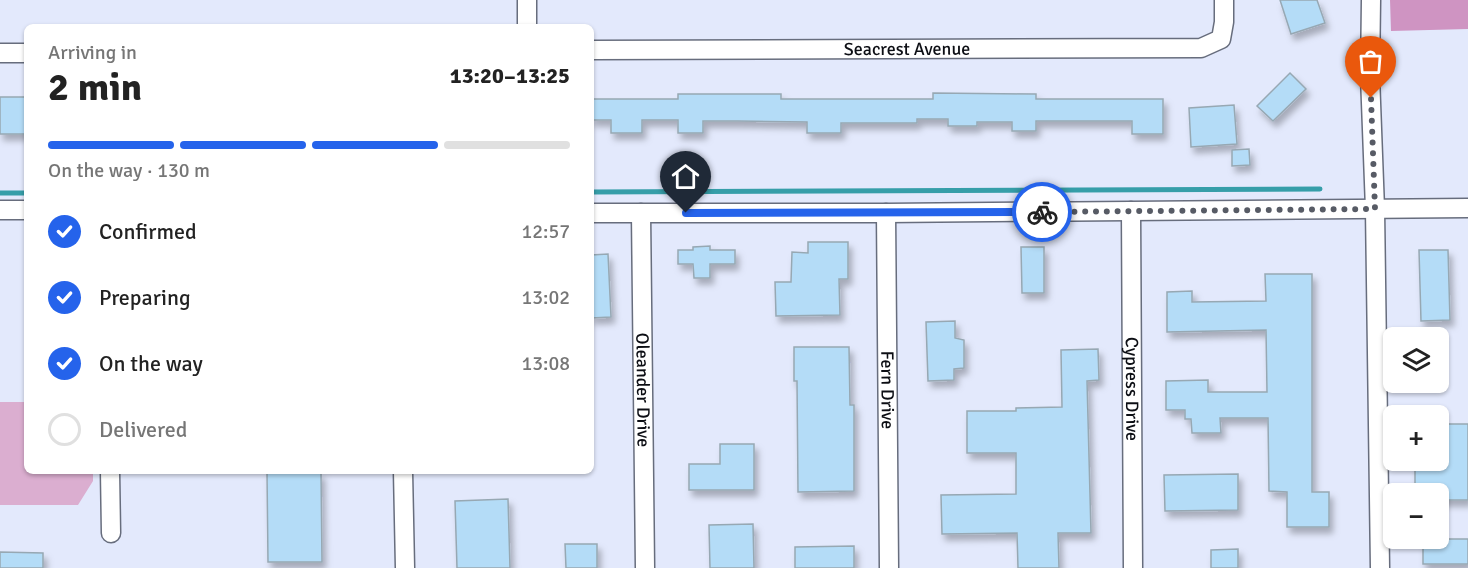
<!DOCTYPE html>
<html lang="en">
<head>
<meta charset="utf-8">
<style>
  :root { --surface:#fff; --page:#f2f2f2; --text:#222; --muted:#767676; --line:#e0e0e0; --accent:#2563eb }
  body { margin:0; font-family:Signika,sans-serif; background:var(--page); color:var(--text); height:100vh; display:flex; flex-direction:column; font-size:22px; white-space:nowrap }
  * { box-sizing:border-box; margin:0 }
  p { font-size:20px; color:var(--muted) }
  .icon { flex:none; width:33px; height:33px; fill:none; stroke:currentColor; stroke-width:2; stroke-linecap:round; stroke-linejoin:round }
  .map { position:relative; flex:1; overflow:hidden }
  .details { position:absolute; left:24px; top:24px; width:570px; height:450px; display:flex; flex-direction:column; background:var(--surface); border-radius:9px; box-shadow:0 2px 4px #0004 }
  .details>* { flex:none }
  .tools { position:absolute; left:1383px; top:327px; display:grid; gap:12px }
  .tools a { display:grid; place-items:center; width:66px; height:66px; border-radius:9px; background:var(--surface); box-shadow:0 2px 4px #0004; font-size:30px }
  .pin { position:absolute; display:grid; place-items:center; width:51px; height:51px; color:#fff; margin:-62px -26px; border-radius:50% 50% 50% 0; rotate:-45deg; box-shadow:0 0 6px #0007 }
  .pin .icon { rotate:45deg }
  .courier { position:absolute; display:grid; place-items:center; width:60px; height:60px; margin:-30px; border:4px solid #2563eb; border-radius:50%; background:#fff; color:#222; box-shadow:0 2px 8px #0007 }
  .head em { font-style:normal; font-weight:700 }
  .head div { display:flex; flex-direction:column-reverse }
  .head { display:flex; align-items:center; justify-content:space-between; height:102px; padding:0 24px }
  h1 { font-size:39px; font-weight:700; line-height:45px }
  .bar { display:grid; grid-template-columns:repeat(4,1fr); gap:9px 6px; align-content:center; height:72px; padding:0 24px }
  .bar i { height:8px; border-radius:4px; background:var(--line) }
  .bar .on { background:var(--accent) }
  .bar p { grid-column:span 4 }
  ol { padding:0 24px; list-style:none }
  li { display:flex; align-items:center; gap:18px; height:66px }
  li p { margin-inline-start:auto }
  li .icon { padding:6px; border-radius:50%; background:var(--accent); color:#fff; stroke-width:4 }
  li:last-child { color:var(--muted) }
  li i { width:33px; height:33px; border:3px solid var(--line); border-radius:50% }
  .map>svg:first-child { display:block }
</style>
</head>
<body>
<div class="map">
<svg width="1468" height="568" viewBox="0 0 1468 568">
  <defs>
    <filter id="shadow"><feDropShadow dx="3.5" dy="6" stdDeviation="3" flood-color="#0004"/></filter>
  </defs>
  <rect width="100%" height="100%" fill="#e3e9fc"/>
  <path fill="#dbaed0" d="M0,402h27v69h66v10l-15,24h-78z"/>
  <path fill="#cf94c2" d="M1390,0h78v29l-77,2z"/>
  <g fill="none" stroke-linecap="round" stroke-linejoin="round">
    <g stroke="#369ea9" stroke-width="5">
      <path d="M591,192l729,-3"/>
      <path d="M0,193h27"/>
    </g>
  </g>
  <g fill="#b4dcf7" stroke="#97a8b3" stroke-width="1.5" filter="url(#shadow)">
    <path d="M1280,0h37l8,23 -34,11z"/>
    <path d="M1290,73l16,16 -33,32 -16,-15z"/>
    <path d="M933,93l103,1v5h127v35h-31v-13h-96v10h-24v-9h-35v4h-29v-7h-31v4h-76v10h-34v-11l-69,-1h-35v12h-25v-13h-36v13h-31v-13h-20v-21h87v-5h103v5h152z"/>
    <rect x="0" y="97" width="27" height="37"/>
    <path d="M1234,105l3,39 -46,3 -2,-39z"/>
    <path d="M1249,149l1,16 -18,1v-16z"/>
    <path d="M808,242h40v37h-9l1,36 -64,1 -1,-34h16l1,-30 16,1z"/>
    <path d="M710,246v4h25v14h-25v14h-16l-1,-14h-15v-14h15v-3z"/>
    <path d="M1021,247h23v46h-22z"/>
    <path d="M1419,250h29l2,70 -29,1z"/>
    <path d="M608,254l3,63 -20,1v-63z"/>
    <path d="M1265,274h47v218h17v35h-42v-35l-18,-1 -1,-73h-48l1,15h-29l-1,-14h-6v-9h-19v-29l42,-1v12h59l-1,-62 -99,2v-40l25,-1v11l74,-1z"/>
    <path d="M955,321v17l9,2v28l-10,1v11l-26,1 -2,-59z"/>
    <path d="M794,347h55l1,58h4v86l-56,1 -1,-111h-3z"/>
    <path d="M1098,349l1,31 -12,1 4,152h-33l1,35h-41l-1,-35 -75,1 -1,-39 75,-1v-41h-49v-42h49v-3l46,-1 -1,-57z"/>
    <path d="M1438,424h30v76h-30v-6h-23v-34h23z"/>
    <path d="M720,444h34v46h-65v-26h31z"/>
    <path d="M267,472l54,1 1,89h-54z"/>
    <path d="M1238,474v36l-73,1 -1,-36z"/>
    <path d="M508,499l2,69h-53l-2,-67z"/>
    <path d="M753,524l1,44h-44l-1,-43z"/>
    <rect x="1423" y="539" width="45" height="25"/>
    <path d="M565,544h32v24h-31z"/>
    <path d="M854,546v22h-59v-21z"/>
    <path d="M1238,549v19h-27v-18z"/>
    <path d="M0,552l43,1v15h-43z"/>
  </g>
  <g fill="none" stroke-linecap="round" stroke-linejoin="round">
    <defs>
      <g id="minor">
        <path d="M1371,0l-1,76 5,133 5,359"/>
        <path d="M527,27v-27"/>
        <path id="s1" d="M591,50l610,-2 20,-9 3,-17v-22"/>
        <path d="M0,53h27"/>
        <path d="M0,210h27"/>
        <path id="s2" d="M1131,211l2,357"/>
        <path d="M591,213h295l582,-5"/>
        <path id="s3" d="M641,213l4,355"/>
        <path id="s4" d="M886,213l3,355"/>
        <path d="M110,471l1,62"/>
        <path d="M403,471l2,97"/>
      </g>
    </defs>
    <use href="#minor" stroke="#676d7d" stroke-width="21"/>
    <use href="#minor" stroke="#fff" stroke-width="18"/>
  </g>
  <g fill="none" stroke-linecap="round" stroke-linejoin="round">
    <path stroke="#575b65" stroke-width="6" stroke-dasharray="0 10.8" d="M1042,212l333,-3 -4,-111"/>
    <path stroke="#2563eb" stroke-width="8" d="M686,213l356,-1"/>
  </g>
  <g text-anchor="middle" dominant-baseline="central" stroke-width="6" stroke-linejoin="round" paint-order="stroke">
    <g font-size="18" fill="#0c0e14" stroke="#f4f7fe">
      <text stroke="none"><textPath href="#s1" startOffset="316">Seacrest Avenue</textPath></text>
      <text stroke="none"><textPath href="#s2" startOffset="178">Cypress Drive</textPath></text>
      <text stroke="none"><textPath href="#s3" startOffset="177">Oleander Drive</textPath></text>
      <text stroke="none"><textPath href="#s4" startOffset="177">Fern Drive</textPath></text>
    </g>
  </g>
</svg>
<div class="tools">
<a><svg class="icon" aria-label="layers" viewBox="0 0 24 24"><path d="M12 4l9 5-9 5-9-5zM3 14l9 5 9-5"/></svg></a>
<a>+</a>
<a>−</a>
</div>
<div class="pin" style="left:1371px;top:98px;background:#ea580c"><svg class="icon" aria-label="bag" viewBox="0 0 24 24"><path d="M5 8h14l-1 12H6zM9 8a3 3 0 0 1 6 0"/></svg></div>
<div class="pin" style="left:686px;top:213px;background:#1f2937"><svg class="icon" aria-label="home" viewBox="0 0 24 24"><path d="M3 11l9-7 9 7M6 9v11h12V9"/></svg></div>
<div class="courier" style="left:1042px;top:212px"><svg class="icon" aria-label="bike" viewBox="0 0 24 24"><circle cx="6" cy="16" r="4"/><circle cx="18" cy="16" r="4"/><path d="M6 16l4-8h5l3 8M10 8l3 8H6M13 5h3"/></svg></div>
<section class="details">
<div class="head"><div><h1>2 min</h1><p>Arriving in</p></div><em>13:20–13:25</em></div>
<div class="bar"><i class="on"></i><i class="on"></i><i class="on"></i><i></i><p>On the way · 130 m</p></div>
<ol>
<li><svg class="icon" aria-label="check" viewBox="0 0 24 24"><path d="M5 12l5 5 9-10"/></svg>Confirmed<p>12:57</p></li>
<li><svg class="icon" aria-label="check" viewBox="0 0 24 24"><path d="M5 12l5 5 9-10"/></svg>Preparing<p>13:02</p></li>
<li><svg class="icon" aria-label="check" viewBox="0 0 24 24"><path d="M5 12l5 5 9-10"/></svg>On the way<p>13:08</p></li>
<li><i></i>Delivered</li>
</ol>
</section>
</div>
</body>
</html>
